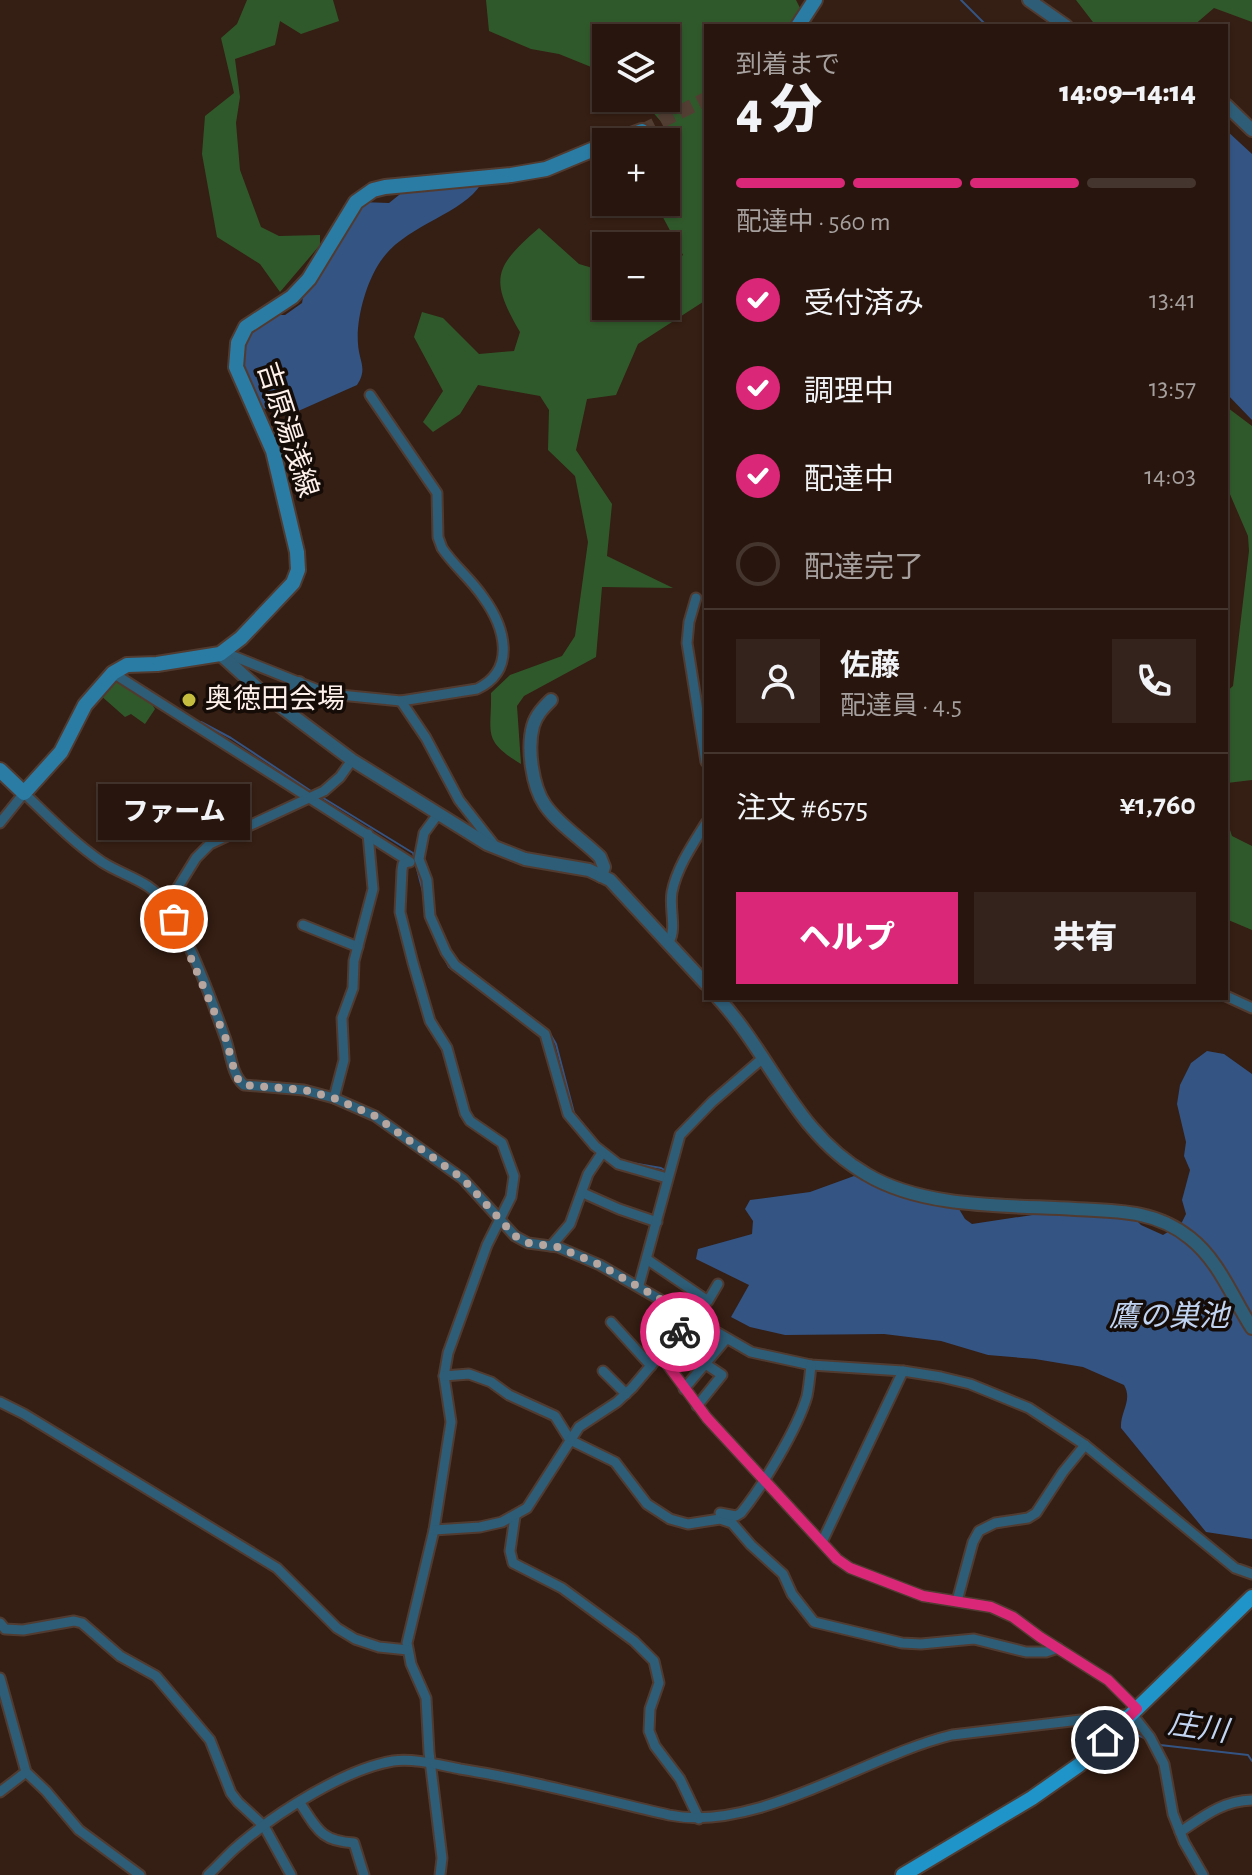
<!DOCTYPE html>
<html lang="ja">
<head>
<meta charset="utf-8">
<style>
  :root { --surface:#28160e; --page:#34231c; --text:#f1f3f6; --muted:#a59f9e; --line:#44352e; --accent:#db2777 }
  body { margin:0; font-family:"Alegreya Sans","Noto Sans JP",sans-serif; background:var(--page); color:var(--text); height:100vh; display:flex; flex-direction:column; font-size:30px; white-space:nowrap }
  * { box-sizing:border-box; margin:0 }
  p { font-size:26px; color:var(--muted) }
  .icon { flex:none; width:44px; height:44px; fill:none; stroke:currentColor; stroke-width:2; stroke-linecap:round; stroke-linejoin:round }
  .map { position:relative; flex:1; overflow:hidden }
  .side { position:absolute; left:704px; top:24px; width:524px; height:976px; display:flex; flex-direction:column; background:var(--surface); border-radius:0px; box-shadow:0 2px 6px #0004,0 0 0 2px var(--line) }
  .side>* { flex:none }
  .buttons { position:absolute; left:592px; top:24px; display:grid; gap:16px }
  .buttons a { display:grid; place-items:center; width:88px; height:88px; border-radius:0px; background:var(--surface); box-shadow:0 2px 6px #0004,0 0 0 2px var(--line); font-size:40px }
  .pin { position:absolute; display:grid; place-items:center; width:68px; height:68px; color:#fff; margin:-34px; border:4px solid #fff; border-radius:50%; box-shadow:0 2px 8px #0007 }
  .courier { position:absolute; display:grid; place-items:center; width:80px; height:80px; margin:-40px; border:6px solid #db2777; border-radius:50%; background:#fff; color:#222; box-shadow:0 2px 10px #0007 }
  .bubble { position:absolute; height:56px; border-radius:0px; background:var(--surface); box-shadow:0 2px 6px #0004,0 0 0 2px var(--line); font-size:26px; font-weight:800; line-height:56px; text-align:center }
  .head em { font-style:normal; font-weight:800 }
  .head div { display:flex; flex-direction:column-reverse }
  .head { display:flex; align-items:center; justify-content:space-between; height:136px; padding:0 32px }
  h1 { font-size:52px; font-weight:800; line-height:60px }
  .bar { display:grid; grid-template-columns:repeat(4,1fr); gap:12px 8px; align-content:center; height:96px; padding:0 32px }
  .bar i { height:10px; border-radius:6px; background:var(--line) }
  .bar .active { background:var(--accent) }
  .bar p { grid-column:span 4 }
  .line { display:flex; align-items:center; gap:20px; padding:0 32px; border-top:2px solid var(--line) }
  .line div { flex:1 }
  .round { display:grid; place-items:center; flex:none; width:84px; height:84px; border-radius:0px; background:var(--page) }
  ol { padding:0 32px; list-style:none }
  li { display:flex; align-items:center; gap:24px; height:88px }
  li p { margin-inline-start:auto }
  li .icon { padding:8px; border-radius:50%; background:var(--accent); color:#fff; stroke-width:4 }
  li:last-child { color:var(--muted) }
  li i { width:44px; height:44px; border:4px solid var(--line); border-radius:50% }
  .button { display:flex; gap:16px; margin-top:auto; padding:16px 32px }
  .button a { flex:1; height:92px; border-radius:0px; background:var(--accent); color:#fff; font-size:32px; font-weight:800; line-height:92px; text-align:center }
  .button a+a { background:var(--page); color:var(--text) }
  .map>svg:first-child { display:block }
</style>
</head>
<body>
<div class="map">
<svg width="1252" height="1875" viewBox="0 0 1252 1875">
  <rect width="100%" height="100%" fill="#351e13"/>
  <g fill="#30592b">
    <path d="M247,0h86l6,21 -38,13 -21,-13 -5,24 -40,14 5,38 -4,26 4,47 21,57 18,9 41,-1v10l-40,47 -20,-28 -43,-27 -15,-83 3,-38 29,-23 -13,-55 16,-14z"/>
    <path d="M486,0h310l13,26h-103v274l-68,44 -22,51 -29,4 -11,51 36,54 -5,52 66,32 -71,-1 -6,70 -72,39 -7,10 4,58c-40,-24 -29,-31 -30,-71l19,-18 52,-19 13,-20 13,-94 -13,-66 -27,-26 1,-40 -9,-14 -62,-11 -18,29 -27,18 -10,-10 20,-31 -29,-54 8,-25 21,6 36,36 35,-3 6,-19c-31,-53 -26,-65 19,-104l40,36 27,8v34h60v-38l17,-13 -26,-49 1,-4h8v-18l8,-48 -34,-38h26v-60h-60v35l-47,-19 -28,-5 -42,-18z"/>
    <path d="M1076,0h176v22l-38,-14 -21,18h-97z"/>
    <path d="M1228,408l24,18v354l-25,3 -1,9v-100l7,-6 16,-135 -1,-15 -22,-51z"/>
    <path d="M115,677l31,19 9,13 -10,15 -14,-10 -6,3 -26,-23z"/>
    <path d="M1226,818l6,18 20,10v84l-26,-11z"/>
  </g>
  <g fill="#345483">
    <path d="M1226,130l26,24v266l-26,-27z"/>
    <path d="M481,184c-19,31 -77,41 -101,78 -14,21 -24,57 -22,82 1,17 10,25 -1,41l-70,31 -27,-9 -23,-48 8,-26 28,-18h12l17,-12 2,-11 58,-90 27,1 15,-12z"/>
    <path d="M1207,1051l17,3 28,20v465l-46,-7 -85,-104c-1,-16 12,-28 3,-43l-41,-18 -48,-8 -47,-4 -47,-14 -57,-7 -99,1 -35,-8 -19,-10 18,-32 -53,-26 2,-10 54,-15 1,-13 -8,-12 5,-9 60,-8 44,-16 36,16 66,12 9,15 7,5 80,-12 81,5 8,8 22,10 18,-11 5,-10 -4,-14 8,-30 -6,-14 2,-14 -9,-38 3,-19 11,-22z"/>
  </g>
  <g fill="none" stroke-linecap="round" stroke-linejoin="round">
    <g stroke="#345483" stroke-width="2">
      <path d="M961,0l26,26"/>
      <path d="M201,722l30,16 83,55"/>
      <path d="M320,796l93,57 10,39"/>
      <path d="M425,902l1,13"/>
      <path d="M441,951l8,16 32,24"/>
      <path d="M499,993l49,37 8,14 18,69 23,28"/>
      <path d="M632,1163l29,5 7,4"/>
      <path d="M1137,1735l10,4"/>
      <path d="M1160,1745l88,10 4,6"/>
    </g>
    <path stroke="#533e33" stroke-width="14" stroke-dasharray="14 7" stroke-linecap="butt" d="M642,131l64,-32"/>
    <defs>
      <g id="minor">
        <path d="M696,598l-7,24 -2,21 19,119"/>
        <path d="M223,652l95,38 22,5 61,6 76,-12c40,-19 28,-62 6,-92 -12,-18 -29,-31 -41,-49l-4,-11 -1,-44 -67,-98"/>
        <path d="M113,673l297,189"/>
        <path d="M401,701l25,37 33,62 36,46"/>
        <path d="M438,814l-14,19 -5,26 8,21 3,36 16,36 9,13 90,69 23,80 27,32 23,18 49,14"/>
        <path d="M0,823l24,-30c25,24 49,49 78,69 23,15 49,18 65,44 23,34 45,95 59,134 5,15 6,35 18,45l60,5 30,8 41,18 88,63 52,57 13,7 30,4 42,18 151,87 60,13 92,6 38,6 29,7 59,24 56,37 150,123 17,6"/>
        <path d="M408,862l-5,2 -1,6 -2,42 13,51 17,58 17,27 18,65 5,8 32,22 12,33 -3,21 -24,48 -39,108 -4,23 7,46 -3,19 -14,89 -27,113 4,21 15,34 3,54 13,106 -2,17"/>
        <path d="M167,905l29,-47 14,-14 114,-53 16,-14 12,-17"/>
        <path d="M303,925l55,22"/>
        <path d="M669,942c8,-14 0,-33 3,-50 5,-25 21,-48 34,-69"/>
        <path d="M1226,996l26,12"/>
        <path d="M334,1098l10,-38 -2,-42 11,-30 1,-27 19,-72 -5,-55"/>
        <path d="M583,1193l36,16 38,13"/>
        <path d="M551,1246l19,-22 18,-50 14,-21"/>
        <path d="M648,1260l60,41 10,-17"/>
        <path d="M639,1285l41,-150 32,-33 51,-44"/>
        <path d="M611,1322l40,44"/>
        <path d="M661,1356l46,62 130,141 13,9 73,28 68,11 22,10 27,20 68,43 29,29"/>
        <path d="M603,1371l23,23"/>
        <path d="M444,1376l25,-2 22,8 18,13 46,21 15,24 45,22 32,42 23,15 18,5 32,-5 12,4 19,22 32,29 9,20 22,28 88,21 19,1 53,-5 52,13h20l12,-4"/>
        <path d="M684,1389l42,-50"/>
        <path d="M0,1402l24,12 253,154 60,60 18,11 24,8 29,3"/>
        <path d="M697,1406l25,-31 -15,-10"/>
        <path d="M720,1513l16,3 5,-3c21,-26 57,-85 66,-117 2,-10 3,-21 4,-31"/>
        <path d="M515,1516l-5,35 3,12 49,25 72,53 20,20 5,22 -9,26 -1,22 6,15 25,33 19,40"/>
        <path d="M434,1530l46,-3 22,-5 25,-14 52,-81 38,-25 15,-14 60,-71"/>
        <path d="M822,1542l81,-171"/>
        <path d="M957,1601l16,-59 6,-11 16,-8 33,-5 8,-5 27,-41 22,-27"/>
        <path d="M0,1623l5,6 18,1 51,-9 8,2 38,33 36,20 54,64 21,53 7,9 26,24 27,49"/>
        <path d="M0,1678l26,94 20,19 33,39 61,45"/>
        <path d="M0,1792l26,-20"/>
        <path d="M300,1803c18,27 21,38 54,40l10,32"/>
        <path d="M1180,1832c24,-16 42,-31 72,-32"/>
        <path d="M208,1875c11,-10 20,-21 31,-30 37,-32 106,-76 154,-84 21,-3 46,4 67,8 70,11 139,30 209,46 88,18 196,-59 283,-80l180,-21 18,23 14,27 9,50 11,28 19,33"/>
      </g>
      <g id="tertiary">
        <path d="M1029,0l37,26"/>
        <path d="M1226,105l26,25"/>
        <path d="M220,654l44,40 88,66 135,84 38,15 64,11 21,10 96,104"/>
        <path d="M551,700c-8,8 -15,15 -18,26 -6,22 -1,60 12,79 14,20 38,35 55,52l4,10 -3,9"/>
        <path d="M279,705l20,-22"/>
        <path d="M718,998c53,57 78,136 148,176 58,35 142,31 209,35 41,2 81,1 115,29 29,23 42,59 62,90"/>
      </g>
      <g id="secondary">
        <path d="M798,26l17,-26"/>
        <path d="M612,142l30,-11"/>
        <path d="M0,770l24,23 37,-41 24,-47 28,-32 14,-8 30,-1 63,-10 21,-16 52,-55 5,-13 -1,-18 -24,-101 -37,-84 2,-24 8,-16 46,-30 17,-18 47,-77 17,-12 12,-3 126,-12 35,-6 60,-25"/>
      </g>
      <path id="primary" d="M903,1875l129,-77 47,-33 173,-168"/>
    </defs>
    <use href="#minor" stroke="#513b31" stroke-width="13"/>
    <use href="#tertiary" stroke="#513b31" stroke-width="16"/>
    <use href="#secondary" stroke="#513b31" stroke-width="18"/>
    <use href="#primary" stroke="#513b31" stroke-width="18"/>
    <use href="#minor" stroke="#2e5d77" stroke-width="9"/>
    <use href="#tertiary" stroke="#2e5d77" stroke-width="12"/>
    <use href="#secondary" stroke="#2a7ca5" stroke-width="14"/>
    <use href="#primary" stroke="#1f94c9" stroke-width="14"/>
  </g>
  <g fill="none" stroke-linecap="round" stroke-linejoin="round">
    <path stroke="#b7a69f" stroke-width="8" stroke-dasharray="0 14.4" d="M174,919l52,120 10,38 8,8 60,5 30,8 41,18 88,63 52,57 13,7 30,4 42,18 92,52 -12,15"/>
    <path stroke="#db2777" stroke-width="10" d="M680,1332l-19,24 46,62 130,141 13,9 73,28 68,11 22,10 27,20 68,43 29,29 -32,31"/>
  </g>
  <circle fill="#c4bd3e" stroke="#150b07" stroke-width="3" cx="189" cy="700" r="8"/>
  <g text-anchor="middle" dominant-baseline="central" stroke-width="7" stroke-linejoin="round" paint-order="stroke">
    <g font-size="28" fill="#fdf0eb" stroke="#150b07">
      <text transform="translate(287 430) rotate(72)">吉原湯浅線</text>
    </g>
    <g font-size="28" fill="#fdf0eb" stroke="#150b07" text-anchor="start">
      <text x="205" y="700">奥徳田会場</text>
    </g>
    <g font-size="30" font-style="italic" fill="#c0d4f2" stroke="#150b07">
      <text x="1169" y="1317">鷹の巣池</text>
      <text transform="translate(1198 1728) rotate(8)">庄川</text>
    </g>
  </g>
</svg>
<div class="buttons">
<a><svg class="icon" aria-label="layers" viewBox="0 0 24 24"><path d="M12 4l9 5-9 5-9-5zM3 14l9 5 9-5"/></svg></a>
<a>+</a>
<a>−</a>
</div>
<div class="pin" style="left:174px;top:919px;background:#ea580c"><svg class="icon" aria-label="bag" viewBox="0 0 24 24"><path d="M5 8h14l-1 12H6zM9 8a3 3 0 0 1 6 0"/></svg></div>
<div class="pin" style="left:1105px;top:1740px;background:#1f2937"><svg class="icon" aria-label="home" viewBox="0 0 24 24"><path d="M3 11l9-7 9 7M6 9v11h12V9"/></svg></div>
<div class="courier" style="left:680px;top:1332px"><svg class="icon" aria-label="bike" viewBox="0 0 24 24"><circle cx="6" cy="16" r="4"/><circle cx="18" cy="16" r="4"/><path d="M6 16l4-8h5l3 8M10 8l3 8H6M13 5h3"/></svg></div>
<div class="bubble" style="left:98px;top:784px;width:152px">ファーム</div>
<section class="side">
<div class="head"><div><h1>4 分</h1><p>到着まで</p></div><em>14:09–14:14</em></div>
<div class="bar"><i class="active"></i><i class="active"></i><i class="active"></i><i></i><p>配達中 · 560 m</p></div>
<ol>
<li><svg class="icon" aria-label="check" viewBox="0 0 24 24"><path d="M5 12l5 5 9-10"/></svg>受付済み<p>13:41</p></li>
<li><svg class="icon" aria-label="check" viewBox="0 0 24 24"><path d="M5 12l5 5 9-10"/></svg>調理中<p>13:57</p></li>
<li><svg class="icon" aria-label="check" viewBox="0 0 24 24"><path d="M5 12l5 5 9-10"/></svg>配達中<p>14:03</p></li>
<li><i></i>配達完了</li>
</ol>
<div class="line" style="height:144px"><a class="round"><svg class="icon" aria-label="person" viewBox="0 0 24 24"><circle cx="12" cy="8" r="4"/><path d="M4 21q1-7 8-7t8 7"/></svg></a><div><b>佐藤</b><p>配達員 · 4.5</p></div><a class="round"><svg class="icon" aria-label="phone" viewBox="0 0 24 24"><path d="M5 4h4l2 5-3 2q2 4 5 5l2-3 5 2v4C11 20 4 13 5 4z"/></svg></a></div>
<div class="line" style="height:104px"><div>注文 #6575</div><b>¥1,760</b></div>
<div class="button"><a>ヘルプ</a><a>共有</a></div>
</section>
</div>
</body>
</html>
